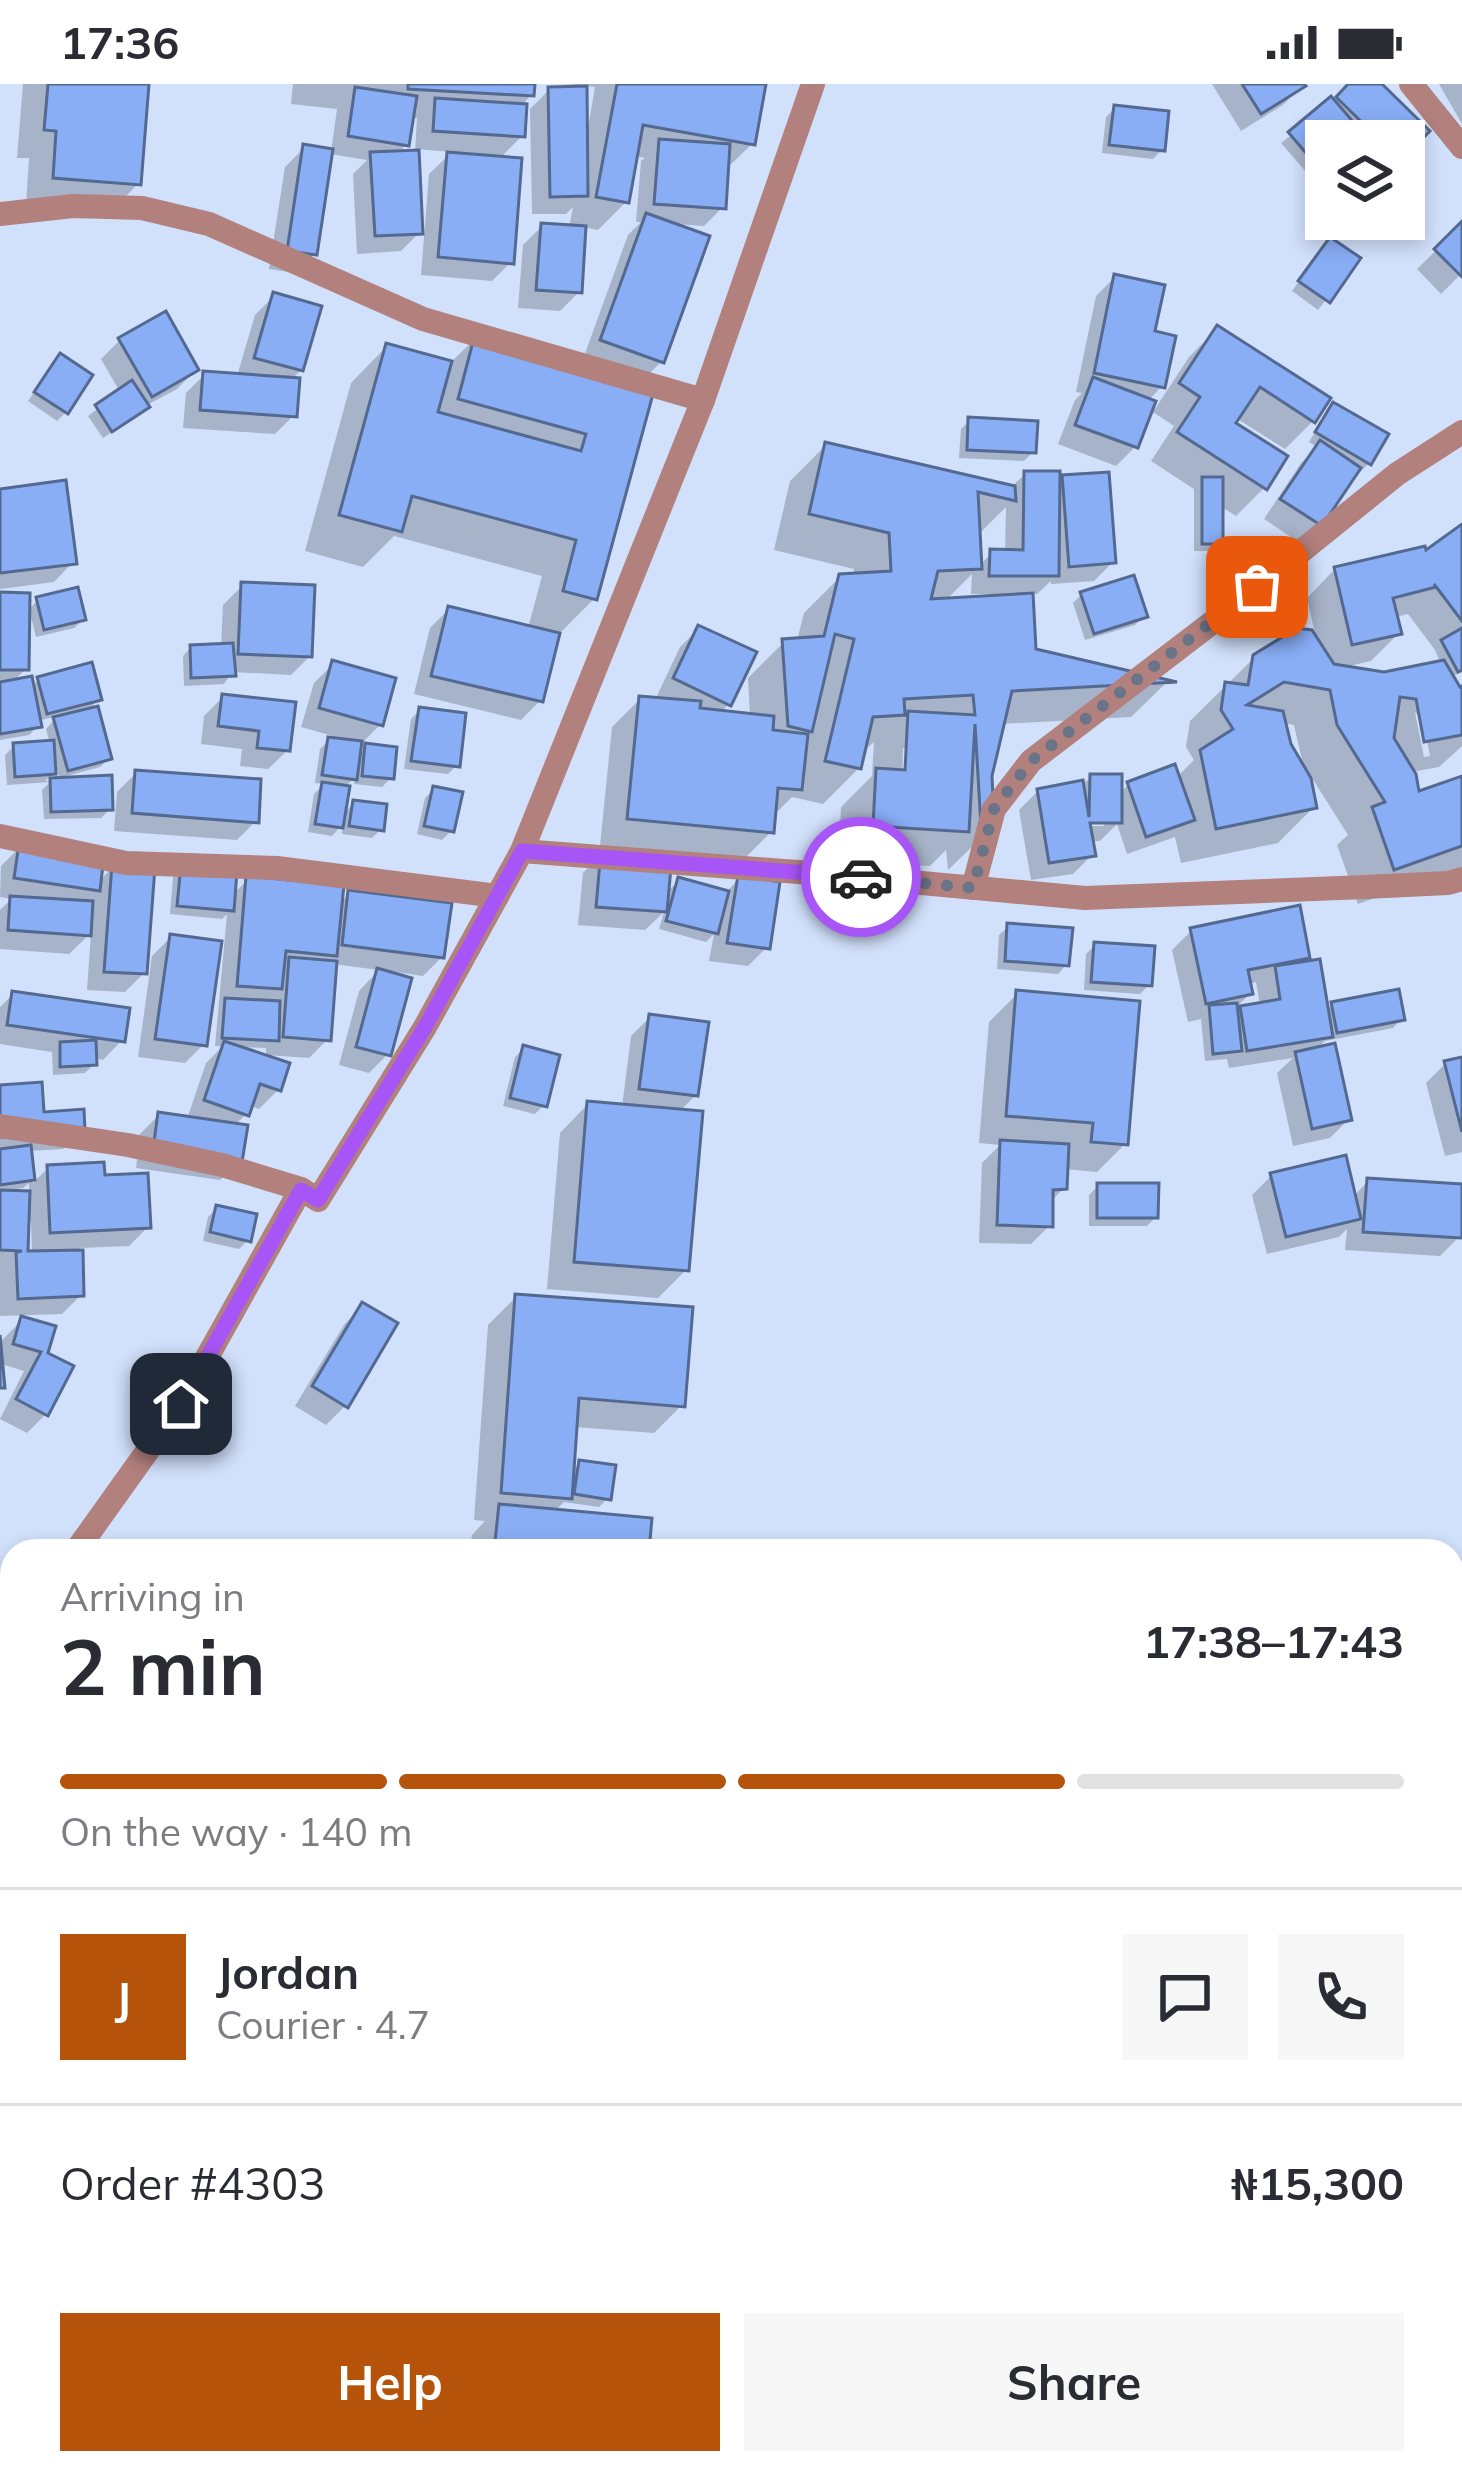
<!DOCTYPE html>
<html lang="en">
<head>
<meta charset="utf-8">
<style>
  :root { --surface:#fff; --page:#f7f7f7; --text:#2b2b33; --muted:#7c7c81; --line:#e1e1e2; --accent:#b45309 }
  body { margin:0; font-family:Mulish,sans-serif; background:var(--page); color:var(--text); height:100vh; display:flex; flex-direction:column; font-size:45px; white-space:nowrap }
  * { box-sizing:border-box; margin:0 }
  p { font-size:39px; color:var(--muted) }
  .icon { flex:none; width:66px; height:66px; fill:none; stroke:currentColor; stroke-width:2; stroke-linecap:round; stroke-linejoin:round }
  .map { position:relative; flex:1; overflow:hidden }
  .side { position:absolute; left:0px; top:1455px; width:1464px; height:936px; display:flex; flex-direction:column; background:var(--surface); border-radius:36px 36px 0 0; box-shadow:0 6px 18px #0003 }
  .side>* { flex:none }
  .tools { position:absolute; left:1305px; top:36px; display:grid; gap:24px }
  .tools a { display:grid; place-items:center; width:120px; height:120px; border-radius:0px; background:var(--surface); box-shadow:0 6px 18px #0003; font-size:60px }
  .pin { position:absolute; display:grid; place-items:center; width:102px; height:102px; color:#fff; margin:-51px; border-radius:24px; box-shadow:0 6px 18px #0006 }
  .courier { position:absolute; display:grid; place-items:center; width:120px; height:120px; margin:-60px; border:9px solid #a855f7; border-radius:50%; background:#fff; color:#222; box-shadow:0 3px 15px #0007 }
  .headline em { font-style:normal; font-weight:700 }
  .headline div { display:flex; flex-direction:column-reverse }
  .headline { display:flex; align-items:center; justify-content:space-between; height:204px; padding:0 60px }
  h1 { font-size:78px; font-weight:700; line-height:90px }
  .bar { display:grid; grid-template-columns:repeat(4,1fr); gap:18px 12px; align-content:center; height:144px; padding:0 60px }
  .bar i { height:15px; border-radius:9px; background:var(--line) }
  .bar .active { background:var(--accent) }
  .bar p { grid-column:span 4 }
  .line { display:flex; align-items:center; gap:30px; padding:0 60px; border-top:3px solid var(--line) }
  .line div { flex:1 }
  .round { display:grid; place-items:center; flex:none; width:126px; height:126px; border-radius:0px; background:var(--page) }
  .button { display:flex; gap:24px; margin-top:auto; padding:24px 60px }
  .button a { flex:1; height:138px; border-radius:0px; background:var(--accent); color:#fff; font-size:48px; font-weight:700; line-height:138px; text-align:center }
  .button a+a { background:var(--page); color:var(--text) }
  .status { display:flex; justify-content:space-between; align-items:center; height:84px; padding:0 60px; background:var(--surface); direction:ltr }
  .status svg { height:33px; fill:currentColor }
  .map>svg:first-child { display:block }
</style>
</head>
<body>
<div class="status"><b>17:36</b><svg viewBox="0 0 49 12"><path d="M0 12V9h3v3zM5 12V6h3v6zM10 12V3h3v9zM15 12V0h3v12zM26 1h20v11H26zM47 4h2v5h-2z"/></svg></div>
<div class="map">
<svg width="1462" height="2391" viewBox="0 0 1462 2391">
  <rect width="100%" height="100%" fill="#d1e0fb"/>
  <g fill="#0003" fill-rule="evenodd">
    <path d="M23,0h123l-8,100 -28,28 -84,-7 3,-47h-12z"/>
    <path d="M293,0h239l-1,11 -11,12 2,29 -23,23 12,103 -19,19 -71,-6 8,-101 23,-22 -36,-3 4,83 -19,19 -44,3 -4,-80 14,-14 -37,-6 -16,100 -19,19 -26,-4 16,-102 19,-19 27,4 6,-43 -46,-5zM411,34h6l-2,35 -18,1 10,-10z"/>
    <path d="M561,0h202l-11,60 -27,26 -2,37 -19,19 -29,-2 -14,138 -20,20 -47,217 -36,36 -18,66 -19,19 -107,-26 16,-66 19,-19 79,19 14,-52 -148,-40 -31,31 -58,-16 46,-168 36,-37 63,17 26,-25 107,21 45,-124 13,-13h-5l5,-61 4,-3 -10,-2 -9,46 -28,28 -15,-3 -4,65 -19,19 -42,-3 5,-63 19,-19 27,2 4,-21 -7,7h-34l-2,-105 19,-19h26l1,-5zM584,2l11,1 -7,41h-3z"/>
    <path d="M1212,0h89l1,2 -19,19 -42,26z"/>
    <path d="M1352,0h26l47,47 -21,22v-12h-78v16l-19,16 -26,-30 52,-40z"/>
    <path d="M1439,0h23v40z"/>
    <path d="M1115,24l47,42 -9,9 -51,-6 4,-36z"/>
    <path d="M1462,141v52l-2,-2 -19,19 -24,-25z"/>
    <path d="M1322,165l35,10 -39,51 -26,-19z"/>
    <path d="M1115,193l36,56 11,53 -14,15 -13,46 -19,19 -58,-22 17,-44 7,-7 -6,-1 20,-96z"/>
    <path d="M274,212l27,74 -11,11 4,34 -19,19 -92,-6 3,-35 19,-19 32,2 18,-61z"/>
    <path d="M1217,245l96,92 -28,28 -49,-31 -4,5 32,65 -28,28 -16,-10v36l-9,9h-17v-62l-43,-28 23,-35 -21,-14 36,-55z"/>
    <path d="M120,256l76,30 -19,19 -30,16 -10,10 -34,23 -15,-22 32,-24 -19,-33z"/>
    <path d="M60,273l6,55 -9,9 -29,-20z"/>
    <path d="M1333,322l36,57 -9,9 -4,-3 -37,55 -19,19 -36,-24 37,-56 16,-16 -8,-5 16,-27z"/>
    <path d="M970,336l63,32 -9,9 -65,-3 2,-29z"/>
    <path d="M826,361l184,43 15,-14 32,9 6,-5 50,84 -19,19 -43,3v-3l-14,13h-7l3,57 132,33 -34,33 -130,7 -20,114 -33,32 -2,-20 -16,16 -92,-5 3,-54 31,-31 2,-34 -9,8 -6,18 -36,36 -31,-7 -19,19 -2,16 -28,28 -143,-14 12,-119 28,-28 15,1 25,-53 19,-19 30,76 -9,9 30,3 -2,-38 36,-36 13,-1 7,-28 36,-36 14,-1v-7l-80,-19 16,-69zM1006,423l-1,46h-13l-13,13 -2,-30zM972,490l-1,20h21v5l-47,2zM903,664h6l-1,37h-6z"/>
    <path d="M0,408l73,70 -19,20 -54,7z"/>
    <path d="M1462,444v144l-11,5 11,12v57l-23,21 -27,5 5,23 45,-15v88l-104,36 -21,-59 11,-10 -41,-65 7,37 -36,36 -97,20 -6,-26 -48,17 -10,-30 -17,17h-10l2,14 -19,19 -42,6 -12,-70 19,-19 46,-8 7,-6 28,17 10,-10 48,-7 17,-17 -8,-13 4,-26 65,-64 43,-26 17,3 -8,-36 28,-29 90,-14zM1408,530l27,36 6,14 -57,11 -44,-7 31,-7 28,-28 -4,-16zM1415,628l8,8 7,36 -6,1zM1283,639l11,2 10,44 -16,-24zM1104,736v6h-29z"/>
    <path d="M242,502l68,70 -19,19 -59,-3 -8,12 -40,2 -1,-30 8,-9 30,-1 2,-41z"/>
    <path d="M1082,510l62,22 -9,9 -50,15 -12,-37z"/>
    <path d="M0,511l26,74 -14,13 19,5 8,-7 60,19 -13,13 23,46 -9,9 -41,11 -2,-9 -12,12 64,-3 1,31 -9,9 -57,1 -2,-29 8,-8 -43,3 -2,-30 9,-9 36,-2 -4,-15 12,-13 -21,5 1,5 -9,9 -29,5z"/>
    <path d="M38,516l45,20 -9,8 -38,9 -7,-28z"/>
    <path d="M333,580l47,61 -19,19 -4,12 9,-9 25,31 -9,9 -28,-3 1,-7 -11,11 -1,26 11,-11 27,26 -9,9 -30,-4 1,-10 -11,12 -24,-4 6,-38 10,-10 -9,-1 5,-34 13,-13 -32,-9 13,-44z"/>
    <path d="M223,613l65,53 -20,19 -28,-3 2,-17 -41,-5 3,-28z"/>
    <path d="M420,626l37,55 -9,9 -44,-5 7,-50z"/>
    <path d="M136,689l120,48 -19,19 -123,-9 3,-39z"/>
    <path d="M434,705l17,42 -9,9 -25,-6 8,-36z"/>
    <path d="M20,763l78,35 15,-15 31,106 -19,19 -38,-2 4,-57 -22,21 -69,-5v-39l11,-11 -11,-2 1,-31z"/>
    <path d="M602,769l64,40 12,-12 47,12 14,-14 28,68 -19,19 -39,-5 5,-27 -8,8 -47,-13 5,-17 -19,18 -67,-5 5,-52z"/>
    <path d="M182,784l50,27 16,-15 91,24 10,-10 93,63 -19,19 -27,-4 -8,82 -19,19 -30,-8 20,-74 20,-21 -46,-6 -5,75 -19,19 -43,-3v-7l-27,-1 39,43 -19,19 -10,-4 -3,9 -12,12 6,35 -20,19 -84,-12 4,-34 19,-19 28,4 19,-56 17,-17h-8l12,-132 -5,5 -52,-5 3,-37z"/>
    <path d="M1008,843l58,38 -8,9 -61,-5 2,-34z"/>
    <path d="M1191,847l116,26 -8,8 27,46 6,-6 69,14 -8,9 -68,13 -10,9 34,69 -19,19 -37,8 -16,-73 16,-15 -64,10 -2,-9 -22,2 -4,-42 -13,3 -16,-72zM1256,898l4,23 -27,5 17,-16 -2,-10z"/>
    <path d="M171,853l33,107 -19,19 -47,-6 14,-101z"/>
    <path d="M1095,861l54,40 -9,9 -56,-4 2,-36z"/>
    <path d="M1018,909l107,151 -28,28 -32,-3 -1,19 -14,14v23l-19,19 -52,-1 3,-80 18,-18 -21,-2 10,-121z"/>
    <path d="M13,910l109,46 -19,20 -9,-2v6l-9,9 -32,2 -1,-23 -52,-8v-37z"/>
    <path d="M650,933l46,78 -17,17 7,158 -28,28 -111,-9 13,-156 28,-29 34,3 9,-71z"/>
    <path d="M524,964l20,57 -9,9 -32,-8 12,-49z"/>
    <path d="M1462,976v92l-17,4 -19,-73 19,-19z"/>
    <path d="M0,1004l42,27 40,15 -19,19 -34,2 4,32 15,-15 54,10 46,49 -19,19 -49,2 1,47 -19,19 -62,2zM29,1099v11h-20v-4l14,-2zM26,1137h5l1,33h-7z"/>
    <path d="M1271,1092l82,21 15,-16 94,6v47l-22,22 -95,-6 2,-21 -8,8 -72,17 -15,-59z"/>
    <path d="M1098,1102l58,31 -9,9h-58v-31z"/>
    <path d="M217,1124l31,32 -9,9 -36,-8 5,-24z"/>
    <path d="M516,1213l166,108 -28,28 -80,-6 -4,46 10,-10 28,35 -9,9 -35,-5 -10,10 92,39h-176l2,-16 13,-14 -11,-1 14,-195z"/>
    <path d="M362,1222l-17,100 -19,19 -31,-19 49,-81z"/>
    <path d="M22,1236l23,35 1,59 -19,19 -27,-14 24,-48 -23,-7 1,22 -2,3v-47z"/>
  </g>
  <g fill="#89aef6" stroke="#54698f" stroke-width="3">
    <path d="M48,0h101l-8,101 -88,-7 3,-47 -12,-1z"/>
    <path d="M408,0h127l-1,12 -126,-7z"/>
    <path d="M617,0h149l-11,61 -112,-20 -14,78 -33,-6z"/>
    <path d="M1242,0h62l2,2 -45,28z"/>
    <path d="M1348,0h34l48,47 -26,26v-16h-23l-45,-44z"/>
    <path d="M587,2l1,110 -38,1 -2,-110z"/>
    <path d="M355,3l62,9 -8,50 -61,-10z"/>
    <path d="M1331,12l30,35 -13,10h-22v18l-9,7 -29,-34z"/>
    <path d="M435,14l92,6 -2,33 -92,-6z"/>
    <path d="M1114,21l55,6 -4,40 -56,-6z"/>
    <path d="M659,55l71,5 -4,65 -72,-5z"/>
    <path d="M303,60l30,5 -16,106 -30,-4z"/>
    <path d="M419,66l4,84 -48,2 -5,-84z"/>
    <path d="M447,68l75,6 -8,106 -76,-7z"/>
    <path d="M646,129l64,23 -46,127 -64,-23z"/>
    <path d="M1462,137v56l-28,-28z"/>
    <path d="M541,139l45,3 -4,67 -46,-3z"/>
    <path d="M1330,153l31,21 -31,45 -32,-22z"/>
    <path d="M1114,190l51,11 -10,46 21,5 -11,52 -71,-15z"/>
    <path d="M273,208l49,14 -19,65 -49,-13z"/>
    <path d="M166,227l33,59 -47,27 -34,-59z"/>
    <path d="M1217,241l114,73 -16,25 -55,-36 -24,36 52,33 -21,34 -90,-58 23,-35 -21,-14z"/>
    <path d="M475,250l181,49 -59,217 -34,-9 13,-51 -164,-44 -10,36 -63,-17 47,-172 66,18 -14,51 143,39 5,-17 -128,-35z"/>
    <path d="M60,269l33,22 -25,39 -34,-22z"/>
    <path d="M203,287l97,7 -3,39 -97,-7z"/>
    <path d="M1093,293l63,24 -18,47 -63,-23z"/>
    <path d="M132,296l18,27 -38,25 -17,-27z"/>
    <path d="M1333,318l56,32 -18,31 -56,-33z"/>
    <path d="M968,333l70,4 -2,32 -69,-3z"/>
    <path d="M1320,356l41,28 -39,58 -42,-27z"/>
    <path d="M825,358l190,44 1,15 -38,-9 4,77 -44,2 -7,28 102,-6 3,56 141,33 -165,9 -20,85 1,22 -11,46 -7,-120 -6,108 -96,-6 3,-58 29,2 3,-59 67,4 -2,-20 -69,4 1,16 -32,2 -12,52 -36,-8 29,-122 -19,-5 -23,98 -24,-6 -6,-87 42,-3 15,-62 52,-3 -2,-38 -80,-19z"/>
    <path d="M1024,387h36l-1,105h-70l1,-27 33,1z"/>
    <path d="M1109,388l7,91 -47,4 -7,-92z"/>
    <rect x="1202" y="393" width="21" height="67"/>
    <path d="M66,396l11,84 -77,9v-84z"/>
    <path d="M1462,440v97l-28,-37 2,3 -43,11 9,36 -50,11 -18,-78 91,-21 1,4z"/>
    <path d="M1134,491l14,42 -54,17 -14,-42z"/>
    <path d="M241,498l74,3 -3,72 -74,-3z"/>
    <path d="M78,503l8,33 -42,10 -8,-33z"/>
    <path d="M0,508l30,1 -1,77h-29z"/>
    <path d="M448,522l112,27 -17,69 -112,-26z"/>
    <path d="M698,541l59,27 -26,54 -58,-28z"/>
    <path d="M1297,544l15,2 22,34 50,8 60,-12 16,27 2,-1v49l-38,7 -8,-43 -16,-2 -6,41 22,36 3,17 43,-15v70l-68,24 -22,-63 13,-5 -48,-77 -7,-35 -46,-8 -37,23 36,6 8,33 20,34 6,30 -101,21 -16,-79 33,-21 -12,-19 4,-28 23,3 5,-30z"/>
    <path d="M1462,544v42l-4,2 -17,-32z"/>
    <path d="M233,559l3,33 -45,2 -1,-33z"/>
    <path d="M332,576l64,18 -13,48 -64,-18z"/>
    <path d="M92,578l10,38 -55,14 -10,-37z"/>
    <path d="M32,592l10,51 -42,7v-52z"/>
    <path d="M222,610l74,8 -6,49 -33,-3 2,-17 -41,-5z"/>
    <path d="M639,612l62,5 -1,7 74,8 -1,14 35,4 -6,56 -24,-2 -4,45 -147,-14z"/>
    <path d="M98,622l14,53 -44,12 -15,-54z"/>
    <path d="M419,623l47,6 -6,54 -49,-6z"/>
    <path d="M328,653l34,4 -5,39 -35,-5z"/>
    <path d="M54,656l2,34 -41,3 -2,-34z"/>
    <path d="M365,659l32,4 -3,32 -32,-3z"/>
    <path d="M1175,680l20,56 -49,17 -19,-55z"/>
    <path d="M135,686l126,9 -2,44 -127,-10z"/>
    <path d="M1090,690h32v49h-32l6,33 -47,7 -12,-74 46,-9 6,37z"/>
    <path d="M112,691l1,35 -62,2 -1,-34z"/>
    <path d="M322,698l28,4 -7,42 -28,-4z"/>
    <path d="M433,702l30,6 -9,40 -30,-6z"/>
    <path d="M353,716l34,4 -3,27 -35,-5z"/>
    <path d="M19,760l85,12 -4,35 -86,-13z"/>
    <path d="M601,766l71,6 -5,56 -71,-5z"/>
    <path d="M112,780l43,3 -8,107 -43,-2z"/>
    <path d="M181,781l56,6 -3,40 -57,-5z"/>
    <path d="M738,791l42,7 -10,67 -43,-6z"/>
    <path d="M246,792l98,9 -7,71 -51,-5 -4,38 -45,-3z"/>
    <path d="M678,793l51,14 -11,43 -52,-13z"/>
    <path d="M348,806l104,13 -8,55 -102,-13z"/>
    <path d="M10,812l83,5 -2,35 -83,-6z"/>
    <path d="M1300,821l10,53 -62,12 5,24 -47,10 -16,-76z"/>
    <path d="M1007,839l66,5 -4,38 -64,-5z"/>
    <path d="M170,850l52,7 -15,105 -52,-7z"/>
    <path d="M1094,858l61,4 -3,40 -61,-4z"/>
    <path d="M289,873l48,4 -6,80 -48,-4z"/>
    <path d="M1320,875l13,78 -86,14 -7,-45 40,-7 -5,-33z"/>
    <path d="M377,884l35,10 -21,78 -35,-9z"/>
    <path d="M1399,905l6,31 -68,13 -6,-31z"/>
    <path d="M1016,906l124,11 -12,144 -37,-3 2,-19 -87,-7z"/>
    <path d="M12,907l118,17 -5,34 -118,-17z"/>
    <path d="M225,914l55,3 -1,40 -57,-3z"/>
    <path d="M1237,919l5,48 -29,3 -4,-49z"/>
    <path d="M649,930l60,8 -11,74 -59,-7z"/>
    <path d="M96,956l1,25 -37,2v-25z"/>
    <path d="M224,957l66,22 -9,28 -21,-7 -11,32 -45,-16z"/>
    <path d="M1335,959l17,77 -40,9 -17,-77z"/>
    <path d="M523,961l37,10 -13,52 -37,-9z"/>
    <path d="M1462,973v75l-18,-71z"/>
    <path d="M42,998l2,30 40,-3 1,22 -85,6v-52z"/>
    <path d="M587,1017l116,10 -14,160 -115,-9z"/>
    <path d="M158,1028l90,13 -6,37 -89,-13z"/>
    <path d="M1000,1056l69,4 -2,45 -14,1v37l-56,-2z"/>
    <path d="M31,1061l4,35 -35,5v-36z"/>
    <path d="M1346,1071l15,64 -75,18 -16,-64z"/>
    <path d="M104,1078l1,13 43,-2 3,55 -101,5 -3,-68z"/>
    <path d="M1367,1094l95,6v54l-99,-6z"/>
    <path d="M1097,1099h62l-1,35h-61z"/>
    <path d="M0,1106l30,1 -2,60 55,-1 1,46 -66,3 -2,-47 6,-1 -22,-1z"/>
    <path d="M216,1121l41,9 -6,28 -41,-10z"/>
    <path d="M515,1210l178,13 -8,100 -106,-9 -7,101 -71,-6z"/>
    <path d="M362,1218l36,21 -50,85 -36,-22z"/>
    <path d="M21,1232l35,10 -8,27 26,13 -26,50 -32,-17 25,-47 -28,-8z"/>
    <path d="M0,1251l5,53h-5z"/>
    <path d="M579,1376l37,5 -5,35 -37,-6z"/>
    <path d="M499,1420l153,14 -3,33h-155z"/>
  </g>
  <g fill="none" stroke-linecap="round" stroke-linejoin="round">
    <g stroke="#b2807d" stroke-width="24">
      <path d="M1411,0l51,63"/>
      <path d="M0,130l73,-8 69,2 67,16 214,95 280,81"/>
      <path d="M0,752l126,27 151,5 220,28"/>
      <path d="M522,767l302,23 261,24 280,-11 83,-4 14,-4"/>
      <path d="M973,804l21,-79 37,-48 191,-146 175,-141 65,-42"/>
      <path d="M0,1042l128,19 94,20 79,24"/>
      <path d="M76,1467l105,-147 120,-215 17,11 107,-173 97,-176 181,-451 110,-316"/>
      <path d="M0,1578l12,-18"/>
    </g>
  </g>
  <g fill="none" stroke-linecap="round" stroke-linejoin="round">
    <path stroke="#697489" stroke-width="12" stroke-dasharray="0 21.6" d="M861,793l112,11 21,-79 37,-48 226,-174"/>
    <path stroke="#a855f7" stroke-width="15" d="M181,1320l120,-214 17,10 107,-173 97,-176 339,26"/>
  </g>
</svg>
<div class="tools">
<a><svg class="icon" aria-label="layers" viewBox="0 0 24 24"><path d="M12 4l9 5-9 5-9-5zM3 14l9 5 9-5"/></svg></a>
</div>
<div class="pin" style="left:1257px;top:503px;background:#ea580c"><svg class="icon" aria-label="bag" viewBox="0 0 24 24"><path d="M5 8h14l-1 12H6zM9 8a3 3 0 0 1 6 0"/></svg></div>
<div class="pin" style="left:181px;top:1320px;background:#1f2937"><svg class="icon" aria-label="home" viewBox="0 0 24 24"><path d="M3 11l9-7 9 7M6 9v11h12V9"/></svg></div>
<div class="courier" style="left:861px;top:793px"><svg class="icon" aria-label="car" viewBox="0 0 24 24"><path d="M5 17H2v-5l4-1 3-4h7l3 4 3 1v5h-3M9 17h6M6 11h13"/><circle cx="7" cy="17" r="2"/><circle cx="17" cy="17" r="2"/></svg></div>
<section class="side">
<div class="headline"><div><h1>2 min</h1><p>Arriving in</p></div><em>17:38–17:43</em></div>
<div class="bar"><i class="active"></i><i class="active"></i><i class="active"></i><i></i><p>On the way · 140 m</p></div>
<div class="line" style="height:216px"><b class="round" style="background:var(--accent);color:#fff">J</b><div><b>Jordan</b><p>Courier · 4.7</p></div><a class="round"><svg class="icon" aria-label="chat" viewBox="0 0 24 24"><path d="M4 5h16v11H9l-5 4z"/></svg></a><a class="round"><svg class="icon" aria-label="phone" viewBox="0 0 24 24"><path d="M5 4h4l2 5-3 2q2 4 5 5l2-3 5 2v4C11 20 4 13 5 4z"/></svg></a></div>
<div class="line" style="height:156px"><div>Order #4303</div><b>₦15,300</b></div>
<div class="button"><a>Help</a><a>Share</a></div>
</section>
</div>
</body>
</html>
